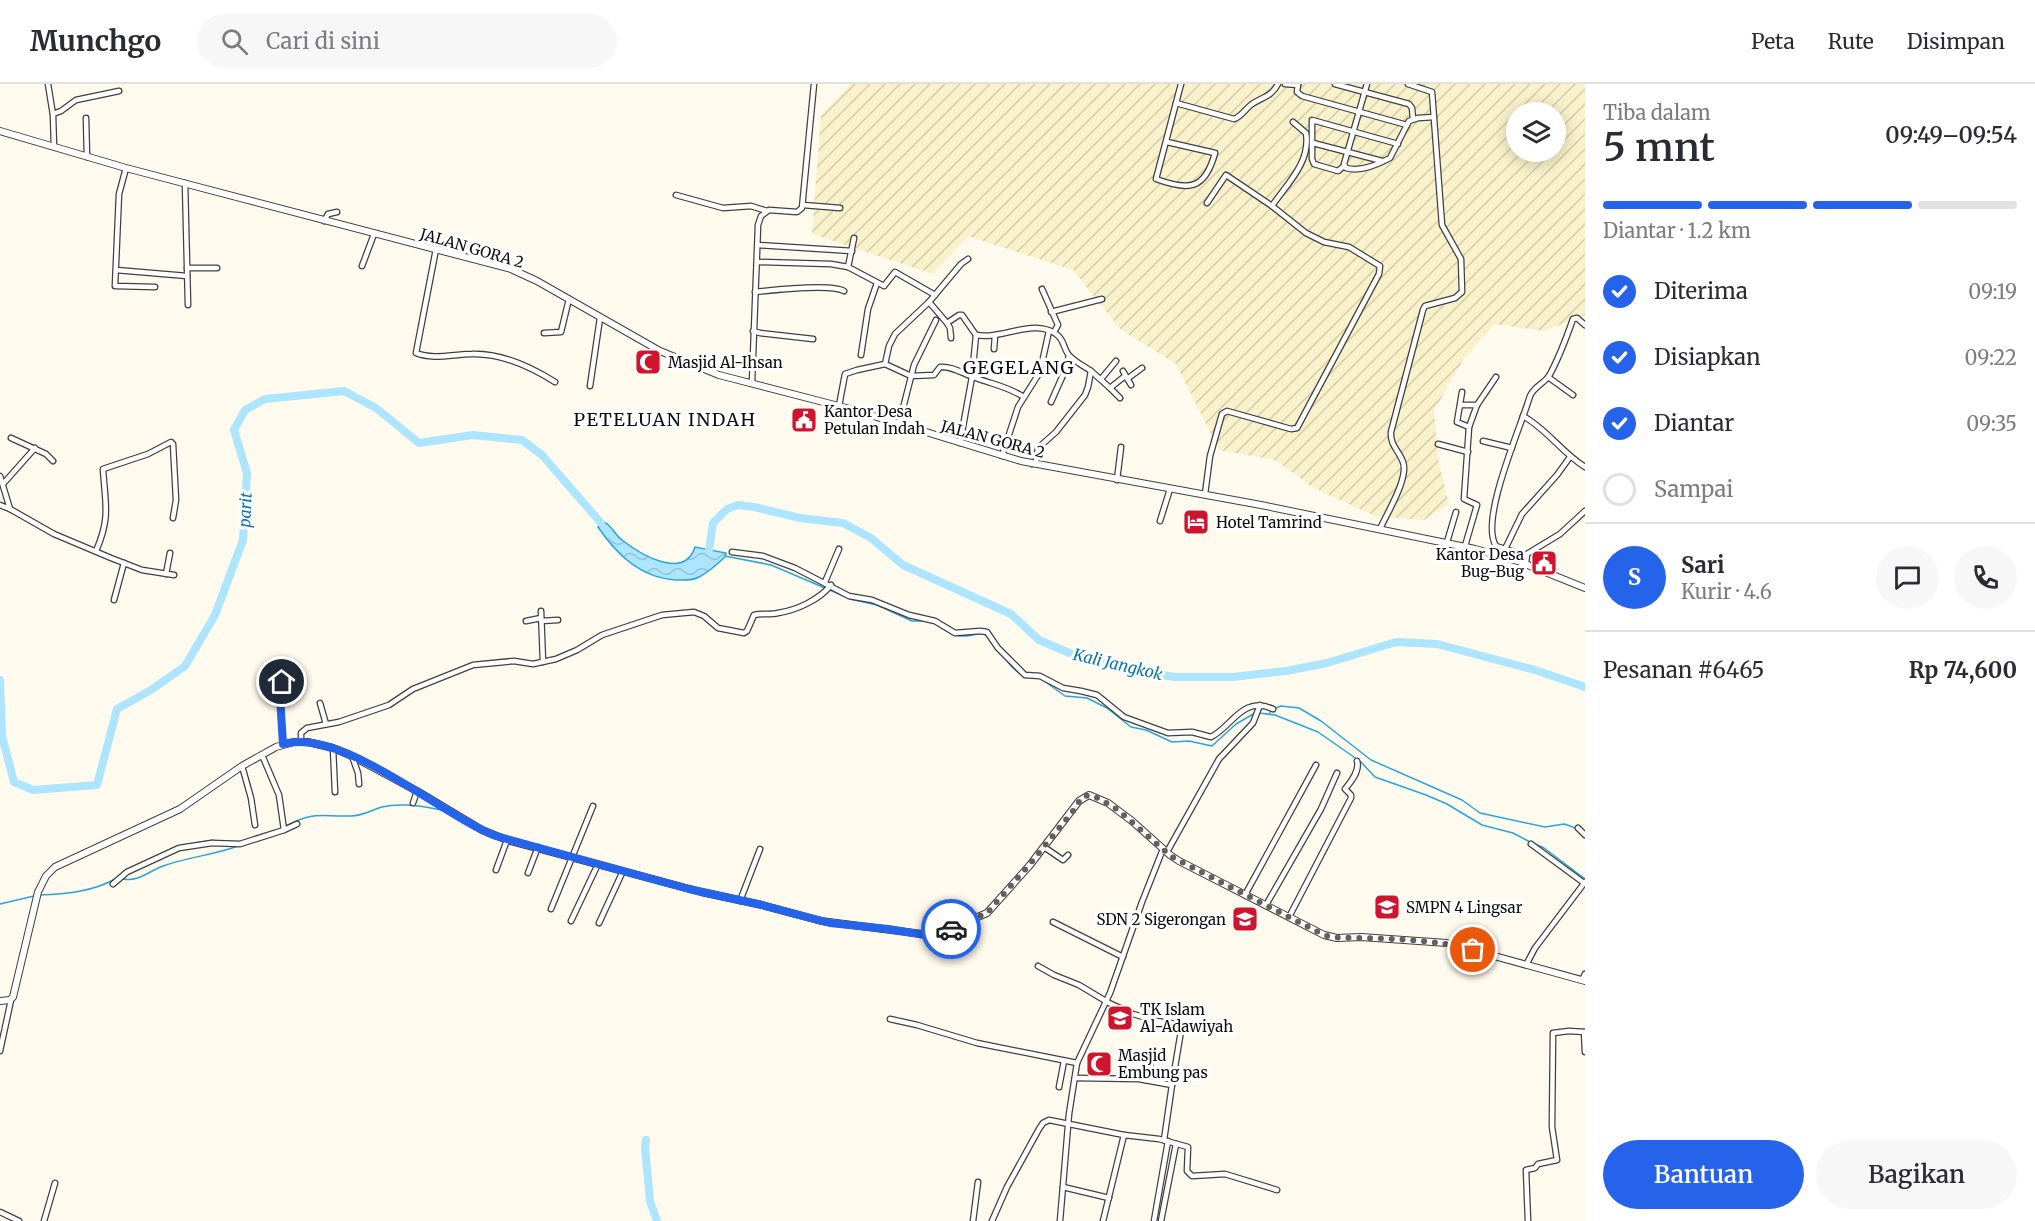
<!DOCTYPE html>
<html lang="id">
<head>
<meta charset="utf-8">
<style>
  :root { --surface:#fff; --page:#f7f7f7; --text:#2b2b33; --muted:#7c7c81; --line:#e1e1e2; --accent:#2563eb }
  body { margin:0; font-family:Merriweather,serif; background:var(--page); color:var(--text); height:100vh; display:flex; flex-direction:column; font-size:22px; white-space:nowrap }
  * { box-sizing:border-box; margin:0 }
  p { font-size:20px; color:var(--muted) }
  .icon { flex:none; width:33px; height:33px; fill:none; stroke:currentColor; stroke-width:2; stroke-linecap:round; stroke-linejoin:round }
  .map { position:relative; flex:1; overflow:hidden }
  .sheet { display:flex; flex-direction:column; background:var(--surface); width:450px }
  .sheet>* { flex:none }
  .fabs { position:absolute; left:1506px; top:18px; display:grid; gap:12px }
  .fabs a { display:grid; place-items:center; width:60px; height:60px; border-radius:50%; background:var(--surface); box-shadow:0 3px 15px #0003; font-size:30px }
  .pin { position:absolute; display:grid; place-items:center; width:51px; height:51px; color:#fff; margin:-26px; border:3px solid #fff; border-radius:50%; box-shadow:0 2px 6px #0007 }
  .courier { position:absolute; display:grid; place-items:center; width:60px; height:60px; margin:-30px; border:4px solid #2563eb; border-radius:50%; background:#fff; color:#222; box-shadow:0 2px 8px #0007 }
  .overview em { font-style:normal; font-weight:600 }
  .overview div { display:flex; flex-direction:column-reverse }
  .overview { display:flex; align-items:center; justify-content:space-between; height:102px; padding:0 18px }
  h1 { font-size:39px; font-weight:600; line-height:45px }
  .bar { display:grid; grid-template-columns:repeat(4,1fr); gap:9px 6px; align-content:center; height:72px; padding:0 18px }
  .bar i { height:8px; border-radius:4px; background:var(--line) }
  .bar .active { background:var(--accent) }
  .bar p { grid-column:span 4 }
  .line { display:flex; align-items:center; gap:15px; padding:0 18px; border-top:2px solid var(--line) }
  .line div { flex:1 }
  .round { display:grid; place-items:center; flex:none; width:63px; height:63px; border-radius:32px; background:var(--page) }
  ol { padding:0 18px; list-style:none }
  li { display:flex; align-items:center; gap:18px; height:66px }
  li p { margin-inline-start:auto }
  li .icon { padding:6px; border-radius:50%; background:var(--accent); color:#fff; stroke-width:4 }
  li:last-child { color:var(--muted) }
  li i { width:33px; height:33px; border:3px solid var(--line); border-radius:50% }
  .cta { display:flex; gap:12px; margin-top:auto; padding:12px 18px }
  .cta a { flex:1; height:69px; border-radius:36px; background:var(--accent); color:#fff; font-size:24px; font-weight:600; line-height:69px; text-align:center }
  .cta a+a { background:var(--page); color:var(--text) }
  header { display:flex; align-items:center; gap:36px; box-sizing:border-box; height:84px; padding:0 30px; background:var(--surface); border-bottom:2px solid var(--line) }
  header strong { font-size:28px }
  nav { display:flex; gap:33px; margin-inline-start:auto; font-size:21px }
  .search { width:420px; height:54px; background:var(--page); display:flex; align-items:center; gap:15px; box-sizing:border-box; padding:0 21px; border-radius:33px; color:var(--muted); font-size:22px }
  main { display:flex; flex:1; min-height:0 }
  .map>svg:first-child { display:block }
</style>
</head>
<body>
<header>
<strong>Munchgo</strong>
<div class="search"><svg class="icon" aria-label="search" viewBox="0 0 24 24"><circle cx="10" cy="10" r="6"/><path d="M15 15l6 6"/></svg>Cari di sini</div>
<nav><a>Peta</a><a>Rute</a><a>Disimpan</a></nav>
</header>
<main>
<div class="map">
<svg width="1585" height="1137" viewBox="0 0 1585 1137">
  <defs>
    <pattern id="farmland-furrows" width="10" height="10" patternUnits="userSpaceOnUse" patternTransform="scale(1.5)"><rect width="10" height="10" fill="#f9f1ca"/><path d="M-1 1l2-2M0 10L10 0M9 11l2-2" fill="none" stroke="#d4cdac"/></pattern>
    <pattern id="water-waves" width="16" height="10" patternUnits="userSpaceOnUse" patternTransform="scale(1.5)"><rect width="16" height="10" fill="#ace5fd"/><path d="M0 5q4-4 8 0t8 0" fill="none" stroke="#93c3d8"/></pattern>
  </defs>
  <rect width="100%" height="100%" fill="#fffaee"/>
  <path fill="url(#farmland-furrows)" fill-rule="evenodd" d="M851,0h734v231l-42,16 -49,-7 -31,36 -29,51 5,52 10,41 -25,16 -49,-4 -63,-29 -37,-27 -56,-10 -43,-86 -56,-35 -47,-59 -105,-34 -35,38 -121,-40 9,-119zM1516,28h40v40h-40z"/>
  <path fill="url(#water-waves)" stroke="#2ba4dc" stroke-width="1.5" d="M601,439h5c7,5 10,13 16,17 18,14 62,41 73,7l31,6 -1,4c-8,7 -16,15 -26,20 -7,4 -15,3 -23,3 -35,-2 -59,-25 -78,-53z"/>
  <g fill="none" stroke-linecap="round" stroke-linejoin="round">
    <g stroke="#2ba4dc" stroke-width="1.5">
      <path d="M725,472l46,9 75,32"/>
      <path d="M850,515l27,6 35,16h13"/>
      <path d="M935,539c18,14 25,16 47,10l6,4"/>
      <path d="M990,557l6,8"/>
      <path d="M1002,571l10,12 7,6"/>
      <path d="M1026,593l10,1"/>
      <path d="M1040,594l25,18 22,2 20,10 24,19 15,3 26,12 17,-1 23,5 24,-22 19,-11"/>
      <path d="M1259,629l16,2 43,17 43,30 14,15 51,18 21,9 35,21 31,8 17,9"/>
      <path d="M1270,629l1,-3 10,-4 18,2 22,13 50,39 91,40 18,13 65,14 19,-3 9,3 6,5"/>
      <path d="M284,743c31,-17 36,-10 67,-11 11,0 21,-6 31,-9 20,-5 41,0 61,3"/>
      <path d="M195,759l18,-3"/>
      <path d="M1535,760l9,4 41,31"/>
      <path d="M123,795c16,3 26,-8 40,-13 25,-9 51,-11 75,-20"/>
      <path d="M39,811c26,-1 53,-3 76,-16"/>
      <path d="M0,820l34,-8"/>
    </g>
    <g stroke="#ace5fd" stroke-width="8">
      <path d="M709,466l4,-27 14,-14 11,-4 16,2 46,11 43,5 28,15 32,27 108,49 28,26 42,18 51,12 43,7h58l53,-6 41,-8 69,-21 41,2 98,26 50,17"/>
      <path d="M0,596l2,56 12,46 19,8 64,-5 20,-76 34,-19 34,-24 30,-51 28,-75 4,-67 -13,-43 11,-20 20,-11 79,-8 32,17 43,35 54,-8 49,5 20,15 59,68"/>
      <path d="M646,1056l-1,7 5,54 7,20"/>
    </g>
    <defs>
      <g id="minor">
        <path d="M48,0l5,31 1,32"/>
        <path d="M1285,0l13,1"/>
        <path d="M1298,0l-1,8 5,4 105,29"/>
        <path d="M1335,0l74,20 3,4 1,11"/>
        <path d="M1367,0l-23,80 2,4c14,4 31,-3 44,-10l19,-37 9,-3 16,-1"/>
        <path d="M1176,19l58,16c8,-3 11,-10 18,-15 11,-7 20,-8 26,-20"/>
        <path d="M53,30l8,-3 15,-11 43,-9"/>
        <path d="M86,34l1,39"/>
        <path d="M1167,58l48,11c-10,37 -26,38 -59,26l25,-95"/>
        <path d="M1313,59l69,18"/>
        <path d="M1344,82l-6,5 -24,-7 -2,-5v-39l86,24"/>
        <path d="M126,84l-7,26 -4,92 40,1"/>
        <path d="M185,99l3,122"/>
        <path d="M676,111l47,13 28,-2 16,5"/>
        <path d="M803,121l37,3"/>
        <path d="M1272,122c15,-22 39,-44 34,-73l-13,-11"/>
        <path d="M324,137l4,-7 9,-2"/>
        <path d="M854,154l-6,29 36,19 11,-14 40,23"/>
        <path d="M758,161l94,6"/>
        <path d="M436,165l-20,104c17,7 38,1 56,1 29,-1 59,13 83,28"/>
        <path d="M758,178l73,2 17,3"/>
        <path d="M362,182l12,-32"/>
        <path d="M187,184h30"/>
        <path d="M116,186l71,6"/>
        <path d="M1042,205l16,36 -4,7"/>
        <path d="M755,208c18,-2 76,-8 89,-1"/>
        <path d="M929,218l18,21 12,-8h3l14,20 -4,42 -12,66"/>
        <path d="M1051,228l51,-13"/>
        <path d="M947,239l3,5 1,10"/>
        <path d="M753,247l7,2 53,6"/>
        <path d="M544,249l17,-1 8,-33"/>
        <path d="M976,251c26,5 57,-17 80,-1 8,5 7,13 12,20 5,7 16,12 23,17l-3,16 -3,8 -29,37 -18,16 -2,13 -4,3"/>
        <path d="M994,265l1,-13"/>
        <path d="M861,271l7,-46 9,-26"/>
        <path d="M885,280l4,-18 6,-12 34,-32 32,-38 7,-5"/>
        <path d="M1091,287l19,17 15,-12"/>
        <path d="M1123,287l8,14"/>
        <path d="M1548,293l25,18"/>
        <path d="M1101,295l15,-18"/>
        <path d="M1127,295l15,-11"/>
        <path d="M752,299l6,-158 3,-9 8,-6 28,2 5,-4 12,-124"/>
        <path d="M590,302l10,-68"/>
        <path d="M1110,304l10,10"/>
        <path d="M1462,308l-5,30 12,5"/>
        <path d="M1051,318l12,-27 6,-19"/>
        <path d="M1461,321h16"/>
        <path d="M839,322l6,-32 12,-4 28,-6 26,12 23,-1 6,-8c13,-1 23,7 36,11 19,7 30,8 48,19"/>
        <path d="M1523,332c24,13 39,37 62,51"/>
        <path d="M899,340l15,-59 22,-45"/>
        <path d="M11,354l35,16 7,7"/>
        <path d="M1483,357l29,7"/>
        <path d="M1438,360l30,8"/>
        <path d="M1002,372l16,-49 22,-35 9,-41"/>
        <path d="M1570,373l-13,18 -35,39 -17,35 -9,-3c-17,-26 25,-119 34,-150 4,-9 13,-12 19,-20 10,-18 17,-37 24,-57l4,-1 8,7"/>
        <path d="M0,392l10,33 -10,-4"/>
        <path d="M1117,396l4,-33"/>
        <path d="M3,400l32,-36"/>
        <path d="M1205,410l5,-38 12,-42 5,-3 64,18 6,-1 82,-154 1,-8 -31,-19 -25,-5 -18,-9 -34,-27 -46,-31 -19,28"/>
        <path d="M10,425l44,25 57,24 31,12 32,5"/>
        <path d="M1160,437l10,-32"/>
        <path d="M1380,445c7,-16 29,-51 23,-67 -4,-11 -13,-17 -12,-30l32,-122 2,-4 30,-8 7,-6 -1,-33 -19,-34 -10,-133 -24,-8"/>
        <path d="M1447,458l9,-30"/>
        <path d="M1465,462l12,-41 -13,-6 5,-72 8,-22 19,-28"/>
        <path d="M96,467c15,-34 9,-48 7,-82l45,-15 23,-12 2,2 3,56 -3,18"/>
        <path d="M732,468l31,4 32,12 54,28 23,4 37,15 26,6 20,12 25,-2 7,1 11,16 27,27 15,1 23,12 18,3 16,4 27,22 44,16 24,-1 19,5c21,-10 31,-42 62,-28"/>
        <path d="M1503,473l2,-8 21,7"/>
        <path d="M1526,480l1,-10 33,-20 25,-23"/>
        <path d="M166,490l4,-21"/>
        <path d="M825,498l14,-33"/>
        <path d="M114,516l10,-37"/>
        <path d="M541,527l2,51"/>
        <path d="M526,537l15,-3"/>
        <path d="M541,537l17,-1"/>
        <path d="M282,598v9l-2,6 3,47"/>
        <path d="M320,619l6,21"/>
        <path d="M301,658v-9l6,-5 32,-6 50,-17 24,-16 60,-24 41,-4 19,3 23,-5 21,-9 25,-15 60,-20 32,-3 10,4 14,12 26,5 3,-2 7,-16c8,-2 16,0 24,-2 19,-3 41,-13 53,-28"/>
        <path d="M333,664l2,44"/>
        <path d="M262,671l17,40 5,35 13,-6"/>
        <path d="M352,672l6,17 1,11"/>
        <path d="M242,682l9,32 4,27"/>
        <path d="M413,719l4,-12"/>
        <path d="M1578,744l7,7"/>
        <path d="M1531,760l53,39"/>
        <path d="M1044,763l19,13 5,-5"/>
        <path d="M1167,768l52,-93 34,-36 7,-18"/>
        <path d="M496,786l11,-30"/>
        <path d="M528,789l10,-26"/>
        <path d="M113,800l14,-12 52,-24 33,-5 28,1 44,-14"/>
        <path d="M1245,811l71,-130"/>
        <path d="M740,817l20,-52"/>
        <path d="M1266,821l55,-96 16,-36"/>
        <path d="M551,825l42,-103"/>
        <path d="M1289,833l62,-119v-3l-6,-6c6,-7 15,-18 12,-28"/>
        <path d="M571,837l27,-57"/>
        <path d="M1053,838l70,35"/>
        <path d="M599,839l24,-52"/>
        <path d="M1526,881l9,-17 50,-66"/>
        <path d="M1038,882l16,9 25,10 30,18 24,11 24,7 25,4 -10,60"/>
        <path d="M1582,896l3,-6"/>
        <path d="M890,935l27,6 60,18 100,20"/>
        <path d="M1584,948l1,20"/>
        <path d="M0,967l11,-51"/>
        <path d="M1075,994l64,1 33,6 -8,55"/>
        <path d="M1145,996l10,-30"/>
        <path d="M1059,1003l5,-26"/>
        <path d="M1124,1051l35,4 29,8 -1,24 5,5 33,-2 52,16"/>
        <path d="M1063,1103l46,11"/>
        <path d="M0,1128l19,9"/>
        <path d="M44,1137l11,-38"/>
        <path d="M973,1137l5,-39"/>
        <path d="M992,1137l15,-34 32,-58 4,-6 6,-3 75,15 -21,86"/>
        <path d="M1060,1137l9,-107 8,-51 33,-70 32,-91 21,-53"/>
        <path d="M1154,1137l14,-80"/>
        <path d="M1161,1137l15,-77"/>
        <path d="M1528,1137l-2,-51 9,-2 3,-4 19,-4 -5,-33 1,-94 16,-2 16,1"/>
      </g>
      <g id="tertiary">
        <path d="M0,47l126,37 385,101 26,12 123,70 59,24 135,35 167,51 240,44 214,44 43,12 67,27"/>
        <path d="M0,917l10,-1 3,-3 25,-105 8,-16 9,-9 125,-58 62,-43 34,-19 18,-5h14l25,6 19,8 65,35 65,39 25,10 194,52 61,13 59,16 109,14 11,-2 46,-20 43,-48 49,-64 10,-6 19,8 24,18 38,34 9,6 145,74 13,3 24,-1 86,6 138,38"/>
      </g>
    </defs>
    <use href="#minor" stroke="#404040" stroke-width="7"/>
    <use href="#tertiary" stroke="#404040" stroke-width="8"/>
    <use href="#minor" stroke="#fff" stroke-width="4.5"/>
    <use href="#tertiary" stroke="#fff" stroke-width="6"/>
  </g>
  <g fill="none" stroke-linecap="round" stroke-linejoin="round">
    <path stroke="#62605c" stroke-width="6" stroke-dasharray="0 10.8" d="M951,845l36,-16 42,-48 44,-54 9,-14 7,-2 9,3 20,12 54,47 152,78c12,4 24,2 37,3 37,1 76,2 112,12"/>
    <path stroke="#2563eb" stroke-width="8" d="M282,598l-2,15 3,47c61,-16 156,70 213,92l193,53 73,16 68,18 58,6 37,6 12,-1 14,-5"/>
  </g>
  <defs>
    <symbol id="mosque-square" viewBox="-11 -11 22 22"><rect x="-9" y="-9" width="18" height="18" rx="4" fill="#cd162e" stroke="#fff"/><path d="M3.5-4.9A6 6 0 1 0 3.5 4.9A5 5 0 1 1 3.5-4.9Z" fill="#fff"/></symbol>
    <symbol id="civic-square" viewBox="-11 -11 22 22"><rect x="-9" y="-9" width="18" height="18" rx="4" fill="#cd162e" stroke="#fff"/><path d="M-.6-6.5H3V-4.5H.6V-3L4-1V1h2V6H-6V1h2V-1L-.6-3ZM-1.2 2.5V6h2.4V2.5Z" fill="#fff"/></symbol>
    <symbol id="hotel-square" viewBox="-11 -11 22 22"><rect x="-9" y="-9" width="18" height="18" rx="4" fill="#cd162e" stroke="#fff"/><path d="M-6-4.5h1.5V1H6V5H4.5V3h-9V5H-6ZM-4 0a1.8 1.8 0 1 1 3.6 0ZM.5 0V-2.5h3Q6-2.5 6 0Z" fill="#fff"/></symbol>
    <symbol id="school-square" viewBox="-11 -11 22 22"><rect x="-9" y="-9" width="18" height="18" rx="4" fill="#cd162e" stroke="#fff"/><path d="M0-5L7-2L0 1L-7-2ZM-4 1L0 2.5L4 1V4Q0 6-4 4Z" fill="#fff"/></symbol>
  </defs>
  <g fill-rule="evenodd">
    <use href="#mosque-square" x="633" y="263" width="30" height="30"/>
    <use href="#civic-square" x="789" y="321" width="30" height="30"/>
    <use href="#hotel-square" x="1181" y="423" width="30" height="30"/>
    <use href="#civic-square" x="1529" y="464" width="30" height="30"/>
    <use href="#school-square" x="1372" y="808" width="30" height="30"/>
    <use href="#school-square" x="1230" y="820" width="30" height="30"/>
    <use href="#school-square" x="1105" y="919" width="30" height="30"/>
    <use href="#mosque-square" x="1084" y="965" width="30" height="30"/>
  </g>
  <g text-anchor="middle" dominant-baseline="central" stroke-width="6" stroke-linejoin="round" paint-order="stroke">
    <g font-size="15" fill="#0d0d0d" stroke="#fff">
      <text transform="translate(472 164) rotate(16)">JALAN GORA 2</text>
      <text transform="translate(993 355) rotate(15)">JALAN GORA 2</text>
    </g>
    <g font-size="15" fill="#0d0d0d" stroke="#fff" text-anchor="start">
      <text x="668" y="278">Masjid Al-Ihsan</text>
      <text x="824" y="327">Kantor Desa<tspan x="824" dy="17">Petulan Indah</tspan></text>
      <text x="1216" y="438">Hotel Tamrind</text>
      <text x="1524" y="470" text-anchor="end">Kantor Desa<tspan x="1524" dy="17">Bug-Bug</tspan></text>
      <text x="1406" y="823">SMPN 4 Lingsar</text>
      <text x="1226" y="835" text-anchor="end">SDN 2 Sigerongan</text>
      <text x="1140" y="925">TK Islam<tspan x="1140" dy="17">Al-Adawiyah</tspan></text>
      <text x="1118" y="971">Masjid<tspan x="1118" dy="17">Embung pas</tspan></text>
    </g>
    <g font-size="16" font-style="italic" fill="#0973ad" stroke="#fff">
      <text transform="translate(245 426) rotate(-87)">parit</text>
      <text transform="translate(1118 580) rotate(13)">Kali Jangkok</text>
    </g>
    <g font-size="18" letter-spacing="1.5" fill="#0d0d0d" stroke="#fff">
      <text x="1019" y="283">GEGELANG</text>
      <text x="665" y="335">PETELUAN INDAH</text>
    </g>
  </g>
</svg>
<div class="fabs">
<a><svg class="icon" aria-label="layers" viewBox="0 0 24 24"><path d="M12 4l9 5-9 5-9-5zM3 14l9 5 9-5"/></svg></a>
</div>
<div class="pin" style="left:1473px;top:866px;background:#ea580c"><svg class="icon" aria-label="bag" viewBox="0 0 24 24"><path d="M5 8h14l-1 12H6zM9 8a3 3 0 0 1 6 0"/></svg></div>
<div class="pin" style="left:282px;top:598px;background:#1f2937"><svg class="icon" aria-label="home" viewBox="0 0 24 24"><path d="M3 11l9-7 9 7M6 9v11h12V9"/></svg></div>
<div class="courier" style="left:951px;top:845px"><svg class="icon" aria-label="car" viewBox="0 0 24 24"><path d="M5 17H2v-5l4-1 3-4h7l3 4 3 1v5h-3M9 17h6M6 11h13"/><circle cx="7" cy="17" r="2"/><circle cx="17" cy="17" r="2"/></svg></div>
</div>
<section class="sheet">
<div class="overview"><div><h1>5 mnt</h1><p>Tiba dalam</p></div><em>09:49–09:54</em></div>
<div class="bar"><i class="active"></i><i class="active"></i><i class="active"></i><i></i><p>Diantar · 1.2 km</p></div>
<ol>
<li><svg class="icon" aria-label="check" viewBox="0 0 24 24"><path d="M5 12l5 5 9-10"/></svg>Diterima<p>09:19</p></li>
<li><svg class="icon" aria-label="check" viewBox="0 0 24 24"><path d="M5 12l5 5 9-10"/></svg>Disiapkan<p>09:22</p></li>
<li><svg class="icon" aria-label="check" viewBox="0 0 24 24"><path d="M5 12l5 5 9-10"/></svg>Diantar<p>09:35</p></li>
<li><i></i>Sampai</li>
</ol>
<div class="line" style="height:108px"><b class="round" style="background:var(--accent);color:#fff">S</b><div><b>Sari</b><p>Kurir · 4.6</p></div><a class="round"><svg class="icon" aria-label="chat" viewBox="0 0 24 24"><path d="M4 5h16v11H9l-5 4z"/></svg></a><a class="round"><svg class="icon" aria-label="phone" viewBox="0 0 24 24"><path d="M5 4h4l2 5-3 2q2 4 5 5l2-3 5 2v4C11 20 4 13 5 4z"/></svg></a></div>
<div class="line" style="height:78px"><div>Pesanan #6465</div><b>Rp 74,600</b></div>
<div class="cta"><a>Bantuan</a><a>Bagikan</a></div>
</section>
</main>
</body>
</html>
